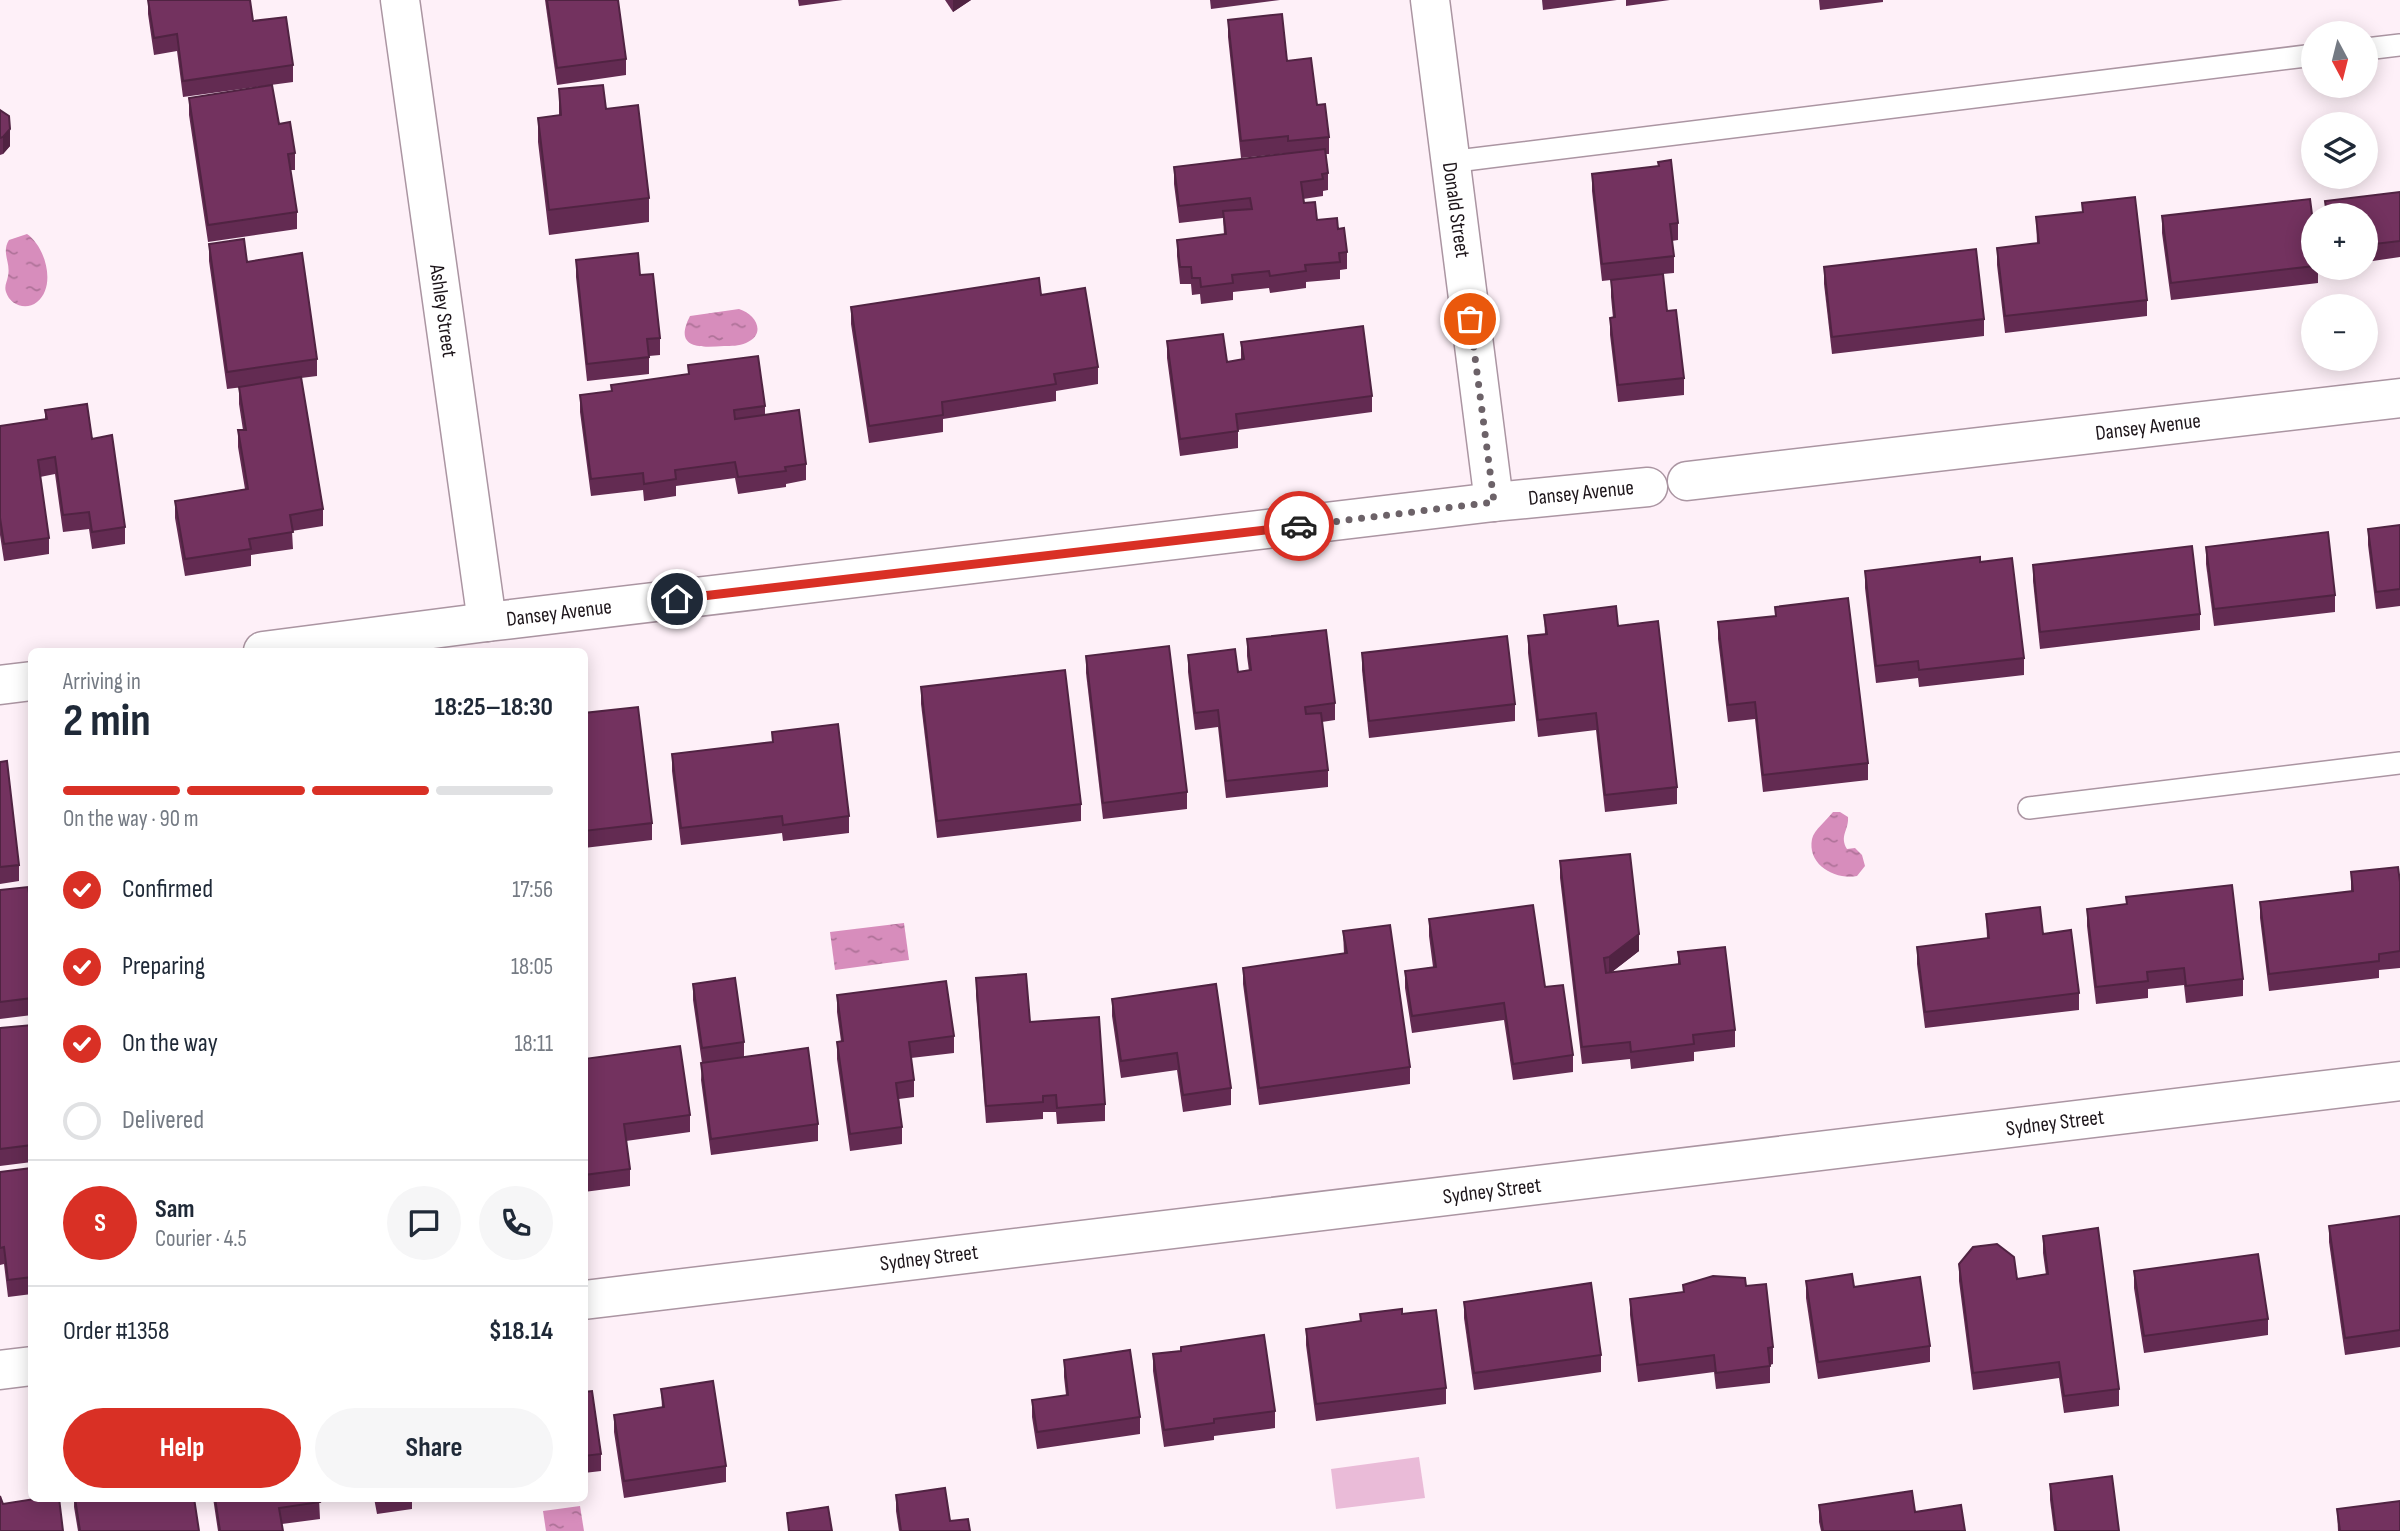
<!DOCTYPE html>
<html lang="en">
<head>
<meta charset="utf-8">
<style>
  :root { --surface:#fff; --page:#f6f6f7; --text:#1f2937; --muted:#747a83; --line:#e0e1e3; --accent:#d93025 }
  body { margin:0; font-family:"Sofia Sans Condensed",sans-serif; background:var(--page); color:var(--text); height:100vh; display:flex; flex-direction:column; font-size:26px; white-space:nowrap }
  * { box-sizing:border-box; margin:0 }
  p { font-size:23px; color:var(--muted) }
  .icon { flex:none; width:38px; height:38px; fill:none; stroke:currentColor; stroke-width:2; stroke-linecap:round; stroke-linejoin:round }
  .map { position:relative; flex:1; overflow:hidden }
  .sheet { position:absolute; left:28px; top:648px; width:560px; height:854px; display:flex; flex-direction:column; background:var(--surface); border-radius:10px; box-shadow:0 4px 18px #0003 }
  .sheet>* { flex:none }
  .needle { width:46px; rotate:173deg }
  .buttons { position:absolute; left:2301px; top:21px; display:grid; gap:14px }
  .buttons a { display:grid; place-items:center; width:77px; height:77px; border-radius:50%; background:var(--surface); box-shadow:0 4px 18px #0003; font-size:35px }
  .pin { position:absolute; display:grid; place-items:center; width:60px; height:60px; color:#fff; margin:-30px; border:4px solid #fff; border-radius:50%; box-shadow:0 2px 7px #0007 }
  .courier { position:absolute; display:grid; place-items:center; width:70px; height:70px; margin:-35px; border:5px solid #d93025; border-radius:50%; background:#fff; color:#222; box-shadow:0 2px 9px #0007 }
  .head em { font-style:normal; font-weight:700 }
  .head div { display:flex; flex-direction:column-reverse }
  .head { display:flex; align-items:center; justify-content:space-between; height:119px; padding:0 35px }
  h1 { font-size:46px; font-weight:700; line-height:52px }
  .bar { display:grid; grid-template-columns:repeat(4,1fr); gap:10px 7px; align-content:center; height:84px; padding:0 35px }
  .bar i { height:9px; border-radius:5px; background:var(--line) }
  .bar .selected { background:var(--accent) }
  .bar p { grid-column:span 4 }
  .line { display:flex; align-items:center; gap:18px; padding:0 35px; border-top:2px solid var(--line) }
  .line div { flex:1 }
  .round { display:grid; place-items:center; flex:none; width:74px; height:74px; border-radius:37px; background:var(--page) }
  ol { padding:0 35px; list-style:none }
  li { display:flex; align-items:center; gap:21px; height:77px }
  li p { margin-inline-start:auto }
  li .icon { padding:7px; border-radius:50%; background:var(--accent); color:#fff; stroke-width:4 }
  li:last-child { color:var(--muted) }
  li i { width:38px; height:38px; border:4px solid var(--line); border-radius:50% }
  .primary-button { display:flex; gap:14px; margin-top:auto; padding:14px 35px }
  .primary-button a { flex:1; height:80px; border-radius:42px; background:var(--accent); color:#fff; font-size:28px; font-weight:700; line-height:80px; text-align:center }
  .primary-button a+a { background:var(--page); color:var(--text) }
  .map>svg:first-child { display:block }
</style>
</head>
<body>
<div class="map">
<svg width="2400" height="1531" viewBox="0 0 2400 1531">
  <defs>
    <pattern id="water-ripples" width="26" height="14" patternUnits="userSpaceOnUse" patternTransform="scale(1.75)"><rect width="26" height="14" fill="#d78dbc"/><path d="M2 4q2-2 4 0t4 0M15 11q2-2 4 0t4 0" fill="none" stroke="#ae7298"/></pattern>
  </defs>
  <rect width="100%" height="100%" fill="#fef0f8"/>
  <path fill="#eabbd8" d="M1419,1457l6,41 -89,11 -5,-40z"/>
  <g fill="url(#water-ripples)">
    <path d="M27,234c18,12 30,52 10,68 -11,9 -27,3 -31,-10 -2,-6 1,-10 2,-16 3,-14 -7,-23 1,-36z"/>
    <path d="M739,309c17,5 28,25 7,34 -7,3 -15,3 -22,3 -24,2 -51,3 -34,-30z"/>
    <path d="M1833,812h7l8,5c1,13 -9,19 -1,32l8,-1 7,7 3,11 -8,10c-22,4 -50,-11 -45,-37 2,-9 15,-19 21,-27z"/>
    <path d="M904,923l5,37 -74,10 -5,-38z"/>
    <path d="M580,1506l4,25h-38l-3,-20z"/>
  </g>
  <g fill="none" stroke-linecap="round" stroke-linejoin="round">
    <defs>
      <g id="service">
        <path d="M2366,49l34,-4"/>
        <path d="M1449,162l865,-107"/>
        <path d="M2029,808l371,-45"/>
      </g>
      <g id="minor">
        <path d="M400,0l87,622"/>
        <path d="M1430,0l64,502"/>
        <path d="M1687,481l713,-83"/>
        <path d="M263,651l224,-29 1007,-120 154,-15"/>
        <path d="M0,685l32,-4"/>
        <path d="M584,1300l1816,-219"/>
        <path d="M0,1370l32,-4"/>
      </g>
    </defs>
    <use href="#service" stroke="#ab95a2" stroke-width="24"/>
    <use href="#minor" stroke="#ab95a2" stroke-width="41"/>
    <use href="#service" stroke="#fff" stroke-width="21"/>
    <use href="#minor" stroke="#fff" stroke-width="38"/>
  </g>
  <g fill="#632b52">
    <path d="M148,0l105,21 40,44v17l-110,15 -6,-46 -23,4 -6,-41z"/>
    <path d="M545,0h73l8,59v16l-69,10z"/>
    <path d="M798,0h45l-44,6z"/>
    <path d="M945,0h26l-18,12z"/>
    <path d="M1210,0h70l-69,9z"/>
    <path d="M1542,0h75l-74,10z"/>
    <path d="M1626,0h44l-44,6z"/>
    <path d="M1819,0h64v2l-63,8z"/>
    <path d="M1228,20l59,41 30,44 12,32v17h-3l2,19v17l-5,1v5l-20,3 1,4 13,17 21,9 9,23v17l-7,1v9l-34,3v6l-36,5 -1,-5 -36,4v8l-32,4 -1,-10 -8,1 -1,-11h-11l-3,-28v-16l47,-5 -1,-17 -44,5 -5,-39v-17l114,-14 -47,5 -13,-121z"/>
    <path d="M559,89l47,20 43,89v24l-100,13 -11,-93v-24l21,-3z"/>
    <path d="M189,98l90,26 16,29v17h-5l7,42v17l-89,13 -19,-127z"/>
    <path d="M0,110l10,36 -7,8 -3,1z"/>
    <path d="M1592,174l86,49v17l-6,1 2,15v17l-11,1 4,37 17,67v17l-66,7 -8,-67v-17h3l-2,-21v-17l-9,1 -10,-90z"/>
    <path d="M2400,192v65l-34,5v-47h-41v-14z"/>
    <path d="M2082,203l65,97v16l-142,17 -8,-68v-17l40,-5 -1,-26 46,-5z"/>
    <path d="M2162,216l152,14v38h4v15l-147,17 -9,-67z"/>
    <path d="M209,244l38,18 70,97v17l-16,2 22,131v17l-31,5 1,18 -42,6v11l-66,10 -10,-58v-17l70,-12 -7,-42v-17h5l-4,-26v-17h4l-16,2 -18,-128z"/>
    <path d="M576,260l64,15 20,63v17l-11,1v18l-62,7 -11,-104z"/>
    <path d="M1824,267l160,52v17l-152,18 -8,-70z"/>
    <path d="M1041,295l57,72v17l-42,7v10l-113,18v13l-74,11 -18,-119v-17z"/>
    <path d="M1167,341l60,21 14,-2v-18l131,54v16l-134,18v18l-58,8 -13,-98z"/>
    <path d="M688,365l77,41v9l41,49v16l-20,4v3l-48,7 -3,-16 -59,8v10l-32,5 -1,-11 -52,6 -11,-84v-17l31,-4v-6l77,-11z"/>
    <path d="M45,410l47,29 33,88v17l-33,5 -3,-20 -26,3 -8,-58 -15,3 9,61v16l-45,7 -4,-26v-109l45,-7z"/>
    <path d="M2400,525v81l-24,3 -8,-64v-16z"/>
    <path d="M2206,547l129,48v17l-121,14 -8,-62z"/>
    <path d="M1980,562l44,96v17l-105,12 -1,-9 -42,5 -11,-95v-17z"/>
    <path d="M2033,565l167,49v16l-160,19 -7,-68z"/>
    <path d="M1775,607l93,156v17l-105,12 -8,-73 -27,3 -10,-83v-17l57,-6z"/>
    <path d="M1544,615l74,11 59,161v17l-72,8 -9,-82 -58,7 -10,-84v-17l17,-2z"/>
    <path d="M1247,639l88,64v17l-13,2 6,48v17l-102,11 -8,-71 -23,3 -7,-58v-17l50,17 11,-1 -2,-15z"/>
    <path d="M1362,653l153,51v17l-146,17 -7,-68z"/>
    <path d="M1086,656l101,136v17l-84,10 -17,-146z"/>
    <path d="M921,687l160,117v17l-144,17 -16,-134z"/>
    <path d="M584,713l68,110v17l-68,8z"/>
    <path d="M772,732l77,84v17l-66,8 -1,-8 -101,12 -9,-74v-17l100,-12z"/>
    <path d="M0,762l19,103v16l-19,3z"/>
    <path d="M1560,861l79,90 -27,21 66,-8v-12l57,78v17l-41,5v9l-63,8 -1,-10 -48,5 -22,-186z"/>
    <path d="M2351,872l49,10v86l-21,2v8l-110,13 -9,-73v-16l91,-11z"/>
    <path d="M0,890l32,21v104l-32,4z"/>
    <path d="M2126,897l117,82v17l-57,7 -2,-18 -36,4v9l-52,6 -9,-78v-17l39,-5z"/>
    <path d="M1986,914l57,20 36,59v17l-154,18 -8,-64v-17l70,-9z"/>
    <path d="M1429,919l116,68 28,68v17l-60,8 -9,-60 -92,13 -7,-45v-17l28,-4 -4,-31z"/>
    <path d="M1343,931l67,136v17l-151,21 -16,-121v-16l101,-14z"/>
    <path d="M976,978l54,44 75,82v17l-48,3 -1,-12h-13v7l-57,4 -10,-128z"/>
    <path d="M693,984l51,58v15l74,67v17l-107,14 -10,-75 1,-17 -9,-63z"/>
    <path d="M837,995l117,41v17l-43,5 3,22v17l-15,2 3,28v17l-52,7 -13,-92v-17l4,-1 -4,-29z"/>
    <path d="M1112,999l119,89v17l-48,7 -6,-42 -56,8 -9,-62z"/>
    <path d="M32,1025v137l-32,4v-138z"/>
    <path d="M584,1059l106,56v17l-64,9 4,28v17l-46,6z"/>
    <path d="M32,1168v126l-24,3 -4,-33 -4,1v-93z"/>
    <path d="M2400,1216v131l-55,8 -16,-113v-16z"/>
    <path d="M2043,1236l76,153v17l-55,7 -5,-35 -86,12 -14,-109v-17l58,15 29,-4 -3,-22z"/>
    <path d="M2134,1271l134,48v16l-124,18 -10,-65z"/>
    <path d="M1806,1281l48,6 76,59v16l-112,17 -12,-81z"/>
    <path d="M1683,1285l90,62v17l-3,1v18l-54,6 -2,-17 -76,10 -8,-67v-16l53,-7z"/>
    <path d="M1464,1302l137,53v17l-127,18 -10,-72z"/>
    <path d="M1360,1314l86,74v16l-130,17 -10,-76v-16l54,-8z"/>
    <path d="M1153,1354l122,57v17l-61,8v4l-50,7 -11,-76z"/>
    <path d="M1064,1360l76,57v17l-103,15 -5,-32v-17l34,-5 -2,-18z"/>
    <path d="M661,1389l65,77v16l-102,16 -10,-66v-17l48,-7z"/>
    <path d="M584,1392l17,62v17l-17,2z"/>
    <path d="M2050,1484l69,47h-65l-4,-31z"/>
    <path d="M896,1495l54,26 -51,10 -3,-20z"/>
    <path d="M74,1498h120l5,33h-121l-4,-24z"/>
    <path d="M213,1498h106l1,21 -38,5 1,7h-65z"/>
    <path d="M374,1498h38v11l-35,5z"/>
    <path d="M1819,1505l96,7 50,19h-144l-2,-9z"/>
    <path d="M2337,1509l63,22h-62z"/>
  </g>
  <g fill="#502342">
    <path d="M953,0h18l-18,12z"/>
    <path d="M10,129v17l-7,8v-17z"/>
    <path d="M1639,934v17l-30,23v-17z"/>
  </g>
  <g fill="#73325f" stroke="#502342" stroke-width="2">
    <path d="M148,0h102l3,21 33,-4 7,48 -110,16 -6,-47 -23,4z"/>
    <path d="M547,0h71l8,59 -69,9z"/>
    <path d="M1282,14l5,47 24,-3 6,47 8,-1 4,33 -41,4v-5l-47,5 -13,-121z"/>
    <path d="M272,85l7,39 11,-2 5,31 -7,1 9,58 -89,13 -19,-127z"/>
    <path d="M603,85l3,24 32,-4 11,93 -100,12 -11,-92 23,-3 -2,-26z"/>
    <path d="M0,110l9,6 1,13 -7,8 -3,1z"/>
    <path d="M1325,149l3,24 -6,1 1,5 -22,3 3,21 11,-1 2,18 20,-2 1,11 6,-1 3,24 -8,1 1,9 -35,3 1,6 -36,5 -1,-5 -37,4 1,8 -32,4 -1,-9h-8l-1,-11h-11l-3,-27 49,-6 -3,-23 29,-2 -2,-11 -71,8 -5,-39z"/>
    <path d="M1671,160l7,63 -8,1 4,32 -72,8 -10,-90 67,-8 -1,-4z"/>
    <path d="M2400,192v49l-34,4v-30h-39l-2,-14z"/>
    <path d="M2135,197l12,103 -142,16 -8,-68 42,-5 -3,-26 47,-5 -1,-9z"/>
    <path d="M2310,199l4,31v36l-143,17 -9,-67z"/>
    <path d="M244,239l3,23 55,-9 15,106 -90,13 -18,-128z"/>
    <path d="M1976,249l8,70 -152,18 -8,-70z"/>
    <path d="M638,253l2,22 13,-1 7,64 -13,1 2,18 -62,7 -11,-104z"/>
    <path d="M1663,274l4,37 9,-1 8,68 -66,7 -8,-67 5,-1 -4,-37z"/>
    <path d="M1039,278l2,17 44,-7 13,79 -44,7 2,10 -114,18 1,13 -74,11 -18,-119z"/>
    <path d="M1363,326l9,70 -136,18 2,17 -58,8 -13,-98 56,-7 4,28 17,-3 -3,-17z"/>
    <path d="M758,356l7,50 -31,4 1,9 64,-9 7,54 -21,3 1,4 -48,6 -3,-15 -60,8 1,9 -32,5 -1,-11 -52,6 -11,-84 32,-4 -1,-6 78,-11 -1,-9z"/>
    <path d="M301,377l22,132 -33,6 3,17 -44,7 2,10 -66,10 -10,-58 73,-12 -10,-59h8l-7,-43z"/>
    <path d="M87,404l5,35 20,-4 13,92 -33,5 -3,-20 -26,3 -8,-58 -17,3 11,78 -45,6 -4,-26v-92l47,-7 -2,-9z"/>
    <path d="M2400,525v64l-24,3 -8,-63z"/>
    <path d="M2328,532l7,63 -121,14 -8,-62z"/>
    <path d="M2192,546l8,68 -160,18 -7,-67z"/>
    <path d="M1980,557v5l32,-4 12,100 -105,12 -1,-9 -42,5 -11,-95z"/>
    <path d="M1848,598l20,165 -105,12 -8,-73 -27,3 -10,-83 58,-6 -1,-9z"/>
    <path d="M1616,606l2,20 40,-5 19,166 -72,8 -9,-82 -58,7 -10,-84 19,-2 -3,-19z"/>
    <path d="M1326,630l9,73 -30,4 1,7 15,-1 7,57 -102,11 -8,-71 -23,3 -7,-58 47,-6 3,23 13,-2 -4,-31z"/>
    <path d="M1507,636l8,68 -146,17 -7,-68z"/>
    <path d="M1169,646l18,146 -84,11 -17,-147z"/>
    <path d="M1065,670l16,134 -144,17 -16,-134z"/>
    <path d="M638,707l14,116 -68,8v-62h2l-2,-12v-44z"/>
    <path d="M838,724l11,92 -66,9 -1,-9 -101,12 -9,-74 101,-12 -1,-10z"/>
    <path d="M7,761l12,104 -19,2v-105z"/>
    <path d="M1630,854l9,80 -30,23 -5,1 2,15 74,-9 -2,-12 47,-5 10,83 -42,5 1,9 -63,8 -1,-10 -48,5 -22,-186z"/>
    <path d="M2398,867l2,15v69l-21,3v7l-110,13 -9,-72 93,-11 -2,-19z"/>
    <path d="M2232,885l11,94 -57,7 -2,-18 -37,4 1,9 -52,6 -9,-78 40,-5 -1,-7z"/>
    <path d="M28,887l4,24v87l-32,4v-112z"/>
    <path d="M1533,905l12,82 18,-2 10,70 -60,9 -9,-61 -92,13 -7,-45 31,-4 -7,-48z"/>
    <path d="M2040,907l3,27 28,-4 8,63 -154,19 -8,-65 72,-9 -3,-24z"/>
    <path d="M1390,925l20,142 -151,21 -16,-120 104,-15 -4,-22z"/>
    <path d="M1026,974l4,48 69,-5 6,87 -48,4 -1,-13 -13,1v6l-57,4 -10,-128z"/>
    <path d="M735,978l9,64 -42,6 -9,-64z"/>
    <path d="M946,981l8,55 -45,6 5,38 -18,3 6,44 -52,7 -13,-92 6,-1 -6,-46z"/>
    <path d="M1216,984l15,104 -48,7 -6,-42 -56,8 -9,-62z"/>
    <path d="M32,1025v120l-32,4v-121z"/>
    <path d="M680,1046l10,69 -66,9 6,45 -46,6v-116z"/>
    <path d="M808,1048l10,76 -107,15 -10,-76z"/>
    <path d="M32,1168v109l-24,3 -4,-33 -4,1v-76z"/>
    <path d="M2400,1216v114l-55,8 -16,-112z"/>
    <path d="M2098,1228l21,161 -55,7 -5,-34 -86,11 -14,-109 14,-17 24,-3 17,13 3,22 31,-5 -5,-38z"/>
    <path d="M2258,1254l10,65 -124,17 -10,-65z"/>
    <path d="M1852,1274l2,13 66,-10 10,69 -112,16 -12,-81z"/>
    <path d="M1713,1276l32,2 1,8 20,-2 7,63 -5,1 2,18 -54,7 -2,-18 -76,10 -8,-66 54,-7 -1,-7z"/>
    <path d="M1591,1283l10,72 -127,18 -10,-71z"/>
    <path d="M1402,1309v5l34,-4 10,78 -130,16 -10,-75 55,-8 -1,-7z"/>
    <path d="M1264,1335l11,76 -61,8v4l-50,7 -11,-76 28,-3v-4z"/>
    <path d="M1130,1350l10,67 -103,15 -5,-32 36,-5 -4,-35z"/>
    <path d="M713,1381l13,85 -102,15 -10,-66 50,-8 -3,-18z"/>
    <path d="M592,1391l9,63 -17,2v-64z"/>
    <path d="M2112,1476l7,55h-63l-6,-47z"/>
    <path d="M945,1488l5,33 18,-2 2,12h-69l-5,-36z"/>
    <path d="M1912,1491l3,21 46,-7 4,26h-142l-4,-26z"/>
    <path d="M0,1496l3,8 38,-6h18l4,33h-63z"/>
    <path d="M75,1498h119l5,33h-119z"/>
    <path d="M215,1498h104l1,4 -41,6 4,23h-63z"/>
    <path d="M2400,1501v30h-60l-3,-22z"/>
    <path d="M828,1507l4,24h-43l-2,-18z"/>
  </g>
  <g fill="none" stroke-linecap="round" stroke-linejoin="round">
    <path stroke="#6c6268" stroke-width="7" stroke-dasharray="0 12.6" d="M1299,526l195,-24 -24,-183"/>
    <path stroke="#d93025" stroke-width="9" d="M677,599l622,-73"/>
  </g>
  <g text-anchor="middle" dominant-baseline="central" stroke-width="7" stroke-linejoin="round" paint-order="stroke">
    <g font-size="21" fill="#1d151a" stroke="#fff">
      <text transform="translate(1456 210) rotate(82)">Donald Street</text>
      <text transform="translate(443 311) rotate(82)">Ashley Street</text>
      <text transform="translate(2148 427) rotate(-7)">Dansey Avenue</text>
      <text transform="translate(1581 493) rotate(-6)">Dansey Avenue</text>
      <text transform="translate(559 613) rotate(-7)">Dansey Avenue</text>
      <text transform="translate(2055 1123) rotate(-7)">Sydney Street</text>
      <text transform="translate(1492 1191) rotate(-7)">Sydney Street</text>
      <text transform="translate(929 1258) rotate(-7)">Sydney Street</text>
    </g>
  </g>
</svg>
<div class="buttons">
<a><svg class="needle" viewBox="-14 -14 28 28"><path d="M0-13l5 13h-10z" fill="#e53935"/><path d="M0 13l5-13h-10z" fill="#747a83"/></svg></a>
<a><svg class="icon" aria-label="layers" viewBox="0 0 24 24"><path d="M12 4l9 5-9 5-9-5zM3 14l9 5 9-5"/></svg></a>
<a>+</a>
<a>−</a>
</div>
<div class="pin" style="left:1470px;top:319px;background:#ea580c"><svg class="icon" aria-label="bag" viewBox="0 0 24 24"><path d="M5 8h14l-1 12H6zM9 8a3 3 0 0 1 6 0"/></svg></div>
<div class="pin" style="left:677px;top:599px;background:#1f2937"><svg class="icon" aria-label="home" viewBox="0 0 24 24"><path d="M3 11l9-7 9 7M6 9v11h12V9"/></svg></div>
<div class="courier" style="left:1299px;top:526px"><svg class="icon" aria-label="car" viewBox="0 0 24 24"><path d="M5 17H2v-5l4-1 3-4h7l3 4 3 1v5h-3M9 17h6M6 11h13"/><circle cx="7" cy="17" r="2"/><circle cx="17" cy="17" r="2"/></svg></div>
<section class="sheet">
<div class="head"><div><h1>2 min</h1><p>Arriving in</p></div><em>18:25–18:30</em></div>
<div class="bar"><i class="selected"></i><i class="selected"></i><i class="selected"></i><i></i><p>On the way · 90 m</p></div>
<ol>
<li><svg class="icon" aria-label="check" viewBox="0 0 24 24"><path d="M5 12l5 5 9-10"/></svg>Confirmed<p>17:56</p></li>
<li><svg class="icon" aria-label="check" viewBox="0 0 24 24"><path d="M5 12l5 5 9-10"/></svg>Preparing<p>18:05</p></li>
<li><svg class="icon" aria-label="check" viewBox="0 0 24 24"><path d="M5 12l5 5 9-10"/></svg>On the way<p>18:11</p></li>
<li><i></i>Delivered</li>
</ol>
<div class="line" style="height:126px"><b class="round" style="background:var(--accent);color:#fff">S</b><div><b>Sam</b><p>Courier · 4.5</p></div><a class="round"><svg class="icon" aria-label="chat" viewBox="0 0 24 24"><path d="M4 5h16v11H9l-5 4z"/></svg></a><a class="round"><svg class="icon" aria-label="phone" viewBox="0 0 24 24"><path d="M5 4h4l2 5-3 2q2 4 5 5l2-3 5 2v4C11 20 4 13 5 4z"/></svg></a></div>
<div class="line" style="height:91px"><div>Order #1358</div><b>$18.14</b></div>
<div class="primary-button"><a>Help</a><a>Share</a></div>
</section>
</div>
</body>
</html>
